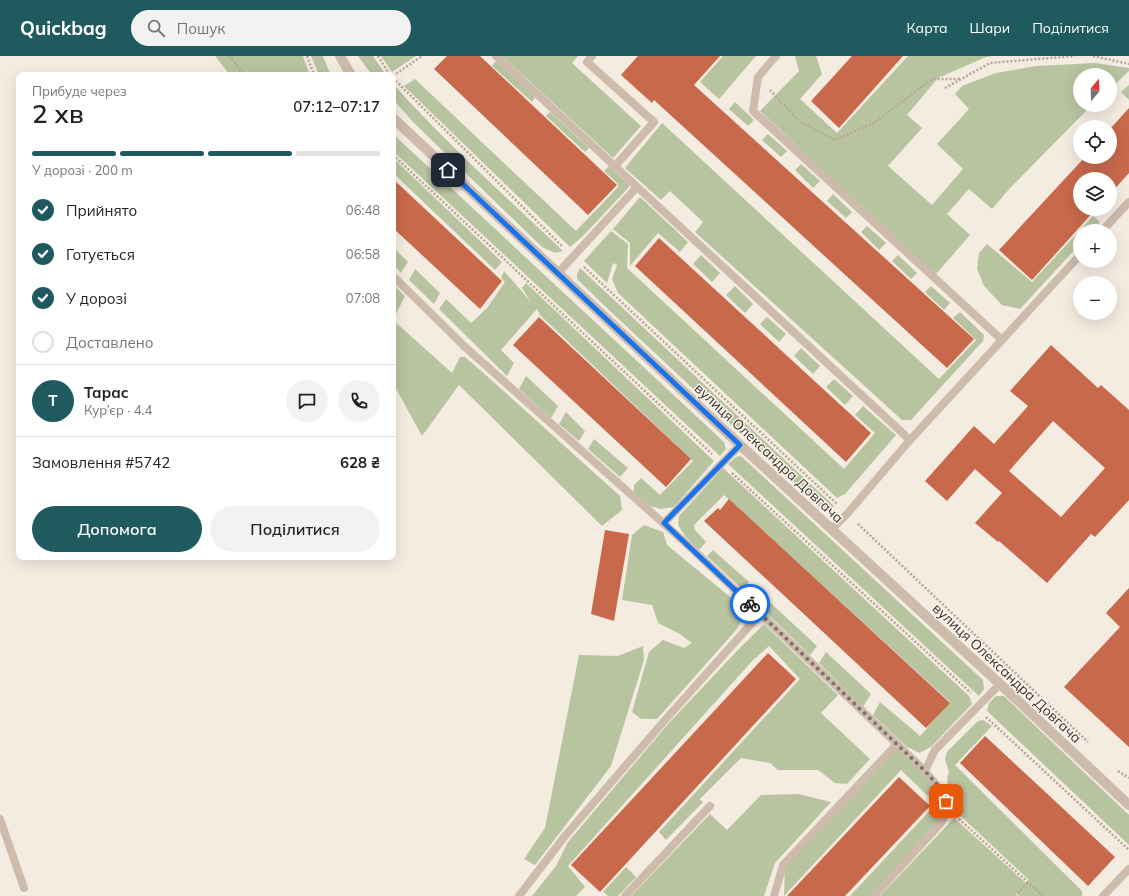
<!DOCTYPE html>
<html lang="uk">
<head>
<meta charset="utf-8">
<style>
  :root { --surface:#fff; --page:#f2f2f2; --text:#222; --muted:#767676; --line:#e0e0e0; --accent:#1f5a5e }
  body { margin:0; font-family:Mulish,sans-serif; background:var(--page); color:var(--text); height:100vh; display:flex; flex-direction:column; font-size:15px; white-space:nowrap }
  * { box-sizing:border-box; margin:0 }
  p { font-size:13px; color:var(--muted) }
  .icon { flex:none; width:22px; height:22px; fill:none; stroke:currentColor; stroke-width:2; stroke-linecap:round; stroke-linejoin:round }
  .map { position:relative; flex:1; overflow:hidden }
  .side { position:absolute; left:16px; top:16px; width:380px; height:488px; display:flex; flex-direction:column; background:var(--surface); border-radius:8px; box-shadow:0 4px 16px #0002 }
  .side>* { flex:none }
  .needle { width:26px; rotate:19deg }
  .controls { position:absolute; left:1073px; top:12px; display:grid; gap:8px }
  .controls a { display:grid; place-items:center; width:44px; height:44px; border-radius:50%; background:var(--surface); box-shadow:0 4px 16px #0002; font-size:20px }
  .pin { position:absolute; display:grid; place-items:center; width:34px; height:34px; color:#fff; margin:-17px; border-radius:8px; box-shadow:0 2px 6px #0006 }
  .courier { position:absolute; display:grid; place-items:center; width:40px; height:40px; margin:-20px; border:3px solid #1a73e8; border-radius:50%; background:#fff; color:#222; box-shadow:0 1px 5px #0007 }
  .overview em { font-style:normal; font-weight:600 }
  .overview div { display:flex; flex-direction:column-reverse }
  .overview { display:flex; align-items:center; justify-content:space-between; height:68px; padding:0 16px }
  h1 { font-size:26px; font-weight:600; line-height:30px }
  .bar { display:grid; grid-template-columns:repeat(4,1fr); gap:6px 4px; align-content:center; height:48px; padding:0 16px }
  .bar i { height:5px; border-radius:3px; background:var(--line) }
  .bar .current { background:var(--accent) }
  .bar p { grid-column:span 4 }
  .line { display:flex; align-items:center; gap:10px; padding:0 16px; border-top:1px solid var(--line) }
  .line div { flex:1 }
  .round { display:grid; place-items:center; flex:none; width:42px; height:42px; border-radius:21px; background:var(--page) }
  ol { padding:0 16px; list-style:none }
  li { display:flex; align-items:center; gap:12px; height:44px }
  li p { margin-inline-start:auto }
  li .icon { padding:4px; border-radius:50%; background:var(--accent); color:#fff; stroke-width:4 }
  li:last-child { color:var(--muted) }
  li i { width:22px; height:22px; border:2px solid var(--line); border-radius:50% }
  .button { display:flex; gap:8px; margin-top:auto; padding:8px 16px }
  .button a { flex:1; height:46px; border-radius:24px; background:var(--accent); color:#fff; font-size:16px; font-weight:600; line-height:46px; text-align:center }
  .button a+a { background:var(--page); color:var(--text) }
  header { display:flex; align-items:center; gap:24px; box-sizing:border-box; height:56px; padding:0 20px; background:var(--accent); color:#fff }
  header strong { font-size:19px }
  nav { display:flex; gap:22px; margin-inline-start:auto; font-size:14px }
  .search { width:280px; height:36px; background:var(--page); display:flex; align-items:center; gap:10px; box-sizing:border-box; padding:0 14px; border-radius:22px; color:var(--muted); font-size:15px }
  .map>svg:first-child { display:block }
</style>
</head>
<body>
<header>
<strong>Quickbag</strong>
<div class="search"><svg class="icon" aria-label="search" viewBox="0 0 24 24"><circle cx="10" cy="10" r="6"/><path d="M15 15l6 6"/></svg>Пошук</div>
<nav><a>Карта</a><a>Шари</a><a>Поділитися</a></nav>
</header>
<div class="map">
<svg width="1129" height="840" viewBox="0 0 1129 840">
  <rect width="100%" height="100%" fill="#f4ebe1"/>
  <g fill="#b8c4a0">
    <path d="M215,0h88l7,19h-80z"/>
    <path d="M311,0h12l6,15 3,4h-13z"/>
    <path d="M358,0h15l13,19h-14z"/>
    <path d="M381,0h35l-24,16z"/>
    <path d="M502,0h76l-6,7 69,63 -28,32z"/>
    <path d="M723,0h33l-37,43 -19,-17z"/>
    <path d="M795,0h21l6,18 -22,25 37,34 71,-77h85l-7,1 -48,21 -31,37 15,13 -34,38 44,39 31,-36 -26,-25 32,-35 -14,-15 7,-8 34,-13 40,-7 59,-3 34,5v3l-19,18v-14h-30v30h12l-82,83 -18,21 -23,-20 -22,25 23,21 -34,39 -56,-50 -120,-113 39,-40z"/>
    <path d="M496,5l39,36 -3,5 -40,-36z"/>
    <path d="M415,23l161,152 42,-44v-3l-14,-13 5,-5 21,20 -47,50 -13,11 -166,-161z"/>
    <path d="M1129,29v15l-8,-8z"/>
    <path d="M396,31c52,58 110,110 167,164l-8,2 -13,-6 -130,-126 -19,-22v-10z"/>
    <path d="M735,46l19,18 -6,6 -19,-17z"/>
    <path d="M550,56l39,36 -4,4 -39,-36z"/>
    <path d="M662,67l277,256 37,-39 -23,-22 7,-6 24,23 -1,6 -72,79h-9l-207,-188 8,-10 -33,-31 -9,9 -36,-32z"/>
    <path d="M393,78l331,308 2,7 -6,7 -327,-305z"/>
    <path d="M768,78l19,17 -6,6 -19,-17z"/>
    <path d="M393,102l109,104 -7,8 -102,-97z"/>
    <path d="M801,108l19,17 -7,7 -18,-18z"/>
    <path d="M833,138l19,18 -6,6 -19,-17z"/>
    <path d="M640,141l48,45 -8,10 -22,-19 -28,33v-23l-17,-14z"/>
    <path d="M1093,160l7,6 -8,9h-12v13l-60,65 -18,-4 -18,-19 -7,-17 2,-16 8,-9 45,38z"/>
    <path d="M867,170l19,17 -7,7 -18,-18z"/>
    <path d="M611,175l17,13 -1,24 217,201 31,-36 -20,-18 8,-9 33,29 -51,59 -8,4 -219,-205 -6,-14 5,-14 -4,-2 -6,20 -23,-22z"/>
    <path d="M393,191l15,15 -7,11 -8,-9z"/>
    <path d="M701,199l19,18 -8,9 -19,-18z"/>
    <path d="M898,199l19,18 -6,6 -19,-18z"/>
    <path d="M580,212l254,238 -3,4h-8l-213,-199 -33,-32v-5z"/>
    <path d="M415,213l25,24 -6,11 -25,-24z"/>
    <path d="M504,215l27,31 -9,-14 4,-5 188,178 -40,46 -13,2 -15,-4 -12,-11v-9l7,-7 19,17 33,-34 -153,-146 -3,-6 -36,41 13,13 -7,13 -68,-67 7,-10 25,24 16,-15 18,-26 -4,-4z"/>
    <path d="M393,228l12,12 -12,24 59,53 8,-16h5c53,46 103,93 155,139l2,14 -20,16 -143,-141 -37,51 -29,-53z"/>
    <path d="M735,230l18,18 -8,9 -19,-18z"/>
    <path d="M931,230l19,17 -6,7 -19,-18z"/>
    <path d="M767,261l19,17 -7,8 -19,-18z"/>
    <path d="M801,292l19,18 -7,8 -19,-18z"/>
    <path d="M526,320l32,30 -7,12 -32,-29z"/>
    <path d="M834,323l19,17 -8,9 -19,-18z"/>
    <path d="M566,356l19,19 -6,10 -20,-17z"/>
    <path d="M594,383l34,29 -8,9 -32,-28z"/>
    <path d="M741,400l242,224 1,9 -5,7 -251,-232 8,-7z"/>
    <path d="M723,412l246,228 3,8 -40,42 -12,7 -13,-6 -34,-32 7,-13 40,34 30,-34 -226,-207 -30,30 1,5 11,12 -7,8 -14,-14 -7,-11 1,-9z"/>
    <path d="M644,469l19,7 4,13 68,56 9,14 -7,14 -80,90h-16l-9,-7 17,-60 14,-12 21,8 8,-5 -12,-9 -22,-11 -6,-18 -30,-5 10,-65z"/>
    <path d="M713,494l36,32 -6,8 -36,-34z"/>
    <path d="M762,539l55,51 -7,9 -54,-52z"/>
    <path d="M764,568l74,71 -17,18 49,46 -23,25 -12,-1 -17,-13h-40l-8,-7 -29,-5 -41,41 3,3 -37,38 -7,-8 141,-153 -31,-33 -16,14 -185,206 17,21 -9,9h-44l24,-30 12,-24 100,-118 69,-73z"/>
    <path d="M643,590l1,14 -33,106 -76,99 -11,-6 21,-31 34,-173 39,1z"/>
    <path d="M826,596l45,42 -8,13 -44,-44z"/>
    <path d="M996,640h8l125,119v30l-142,-134 2,-8z"/>
    <path d="M983,664l9,6 -37,39 127,126v5h-63l-3,-3 -3,3h-133l74,-78 72,65 3,-3 -76,-71 3,-10c-6,-10 -12,-17 -7,-27l-4,-13 2,-7 31,-31z"/>
    <path d="M897,692l26,25 18,21 4,15 -7,13 -69,74h-19l86,-92 -35,-34 -117,126 1,-31z"/>
    <path d="M798,738l33,8 -56,61 -11,33h-133l79,-82 17,16 34,-35z"/>
    <path d="M626,811l10,10 -18,19h-10l-5,-4z"/>
  </g>
  <g fill="#c8694b" fill-rule="evenodd">
    <path d="M447,0h33l137,129 -29,30 -154,-146z"/>
    <path d="M638,0h82l-26,29 280,254 -27,29 -293,-268 -2,3 -31,-28z"/>
    <path d="M852,0h51l-64,72 -28,-27z"/>
    <path d="M1129,52v65l-19,21v-15h-30v30h16l-64,71 -33,-30 86,-93h25v-28z"/>
    <path d="M393,123l109,102 -22,28 -87,-81z"/>
    <path d="M659,182l212,195 -25,29 -211,-196z"/>
    <path d="M539,261l152,142 -25,28 -153,-142z"/>
    <path d="M1051,289l47,43 3,-3 28,25v90l-34,37 -4,-3 -44,49 -48,-42 -1,1 -23,-19 27,-30 -27,-24 -28,32 -22,-20 49,-55 20,18 34,-38 -18,-15zM1053,365l52,47 -44,49 -52,-46z"/>
    <path d="M729,443l221,204 -24,25 -222,-207 14,-13 2,2z"/>
    <path d="M605,474l24,4 -15,87 -23,-7z"/>
    <path d="M1129,532v159l-65,-60 56,-60 -14,-14z"/>
    <path d="M768,597l28,26 -196,213 -29,-27z"/>
    <path d="M985,680l130,121 -27,29 -128,-123z"/>
    <path d="M899,721l31,29 -85,90h-58z"/>
  </g>
  <g fill="none" stroke-linecap="round" stroke-linejoin="round">
    <g stroke="#b9a596" stroke-width="2.5" stroke-dasharray="2 2" stroke-linecap="butt">
      <path d="M229,0l16,19"/>
      <path d="M307,0l7,19"/>
      <path d="M378,0l12,19"/>
      <path d="M1093,0l36,8"/>
      <path d="M393,20l29,-20"/>
      <path d="M393,22l170,169"/>
      <path d="M945,32l45,-25 85,-7"/>
      <path d="M770,34l29,31 36,19 39,-17 58,-44h28"/>
      <path d="M393,99l319,299"/>
      <path d="M584,211l253,237"/>
      <path d="M732,417l239,220"/>
      <path d="M858,468l230,218"/>
      <path d="M986,661l143,133"/>
      <path d="M1118,715l11,7"/>
      <path d="M959,763l84,77"/>
      <path d="M1015,840l13,-14"/>
    </g>
    <g stroke="#cdbbac" stroke-width="8">
      <path d="M496,0l414,384"/>
      <path d="M592,0l-5,6 67,60 -39,44"/>
      <path d="M776,0l-18,21 -5,34 249,229"/>
      <path d="M1102,175l27,-29"/>
      <path d="M558,217l79,-86"/>
      <path d="M393,220l71,70 225,200 208,198"/>
      <path d="M664,467l76,-78"/>
      <path d="M831,474l16,-16 63,-74 170,-185"/>
      <path d="M0,763l24,69"/>
      <path d="M519,840l46,-60 100,-116 95,-106"/>
      <path d="M625,840l85,-90"/>
      <path d="M774,840l9,-31 114,-121 28,27 10,-21 65,-66"/>
      <path d="M874,840l67,-73 7,-14 -5,-16 -18,-22"/>
      <path d="M1103,840l26,-27"/>
    </g>
    <g stroke="#cdbbac" stroke-width="10">
      <path d="M340,0l11,19"/>
      <path d="M393,62l165,155 182,172 260,239 129,121"/>
    </g>
  </g>
  <g fill="none" stroke-linecap="round" stroke-linejoin="round">
    <path stroke="#7c716b" stroke-width="4" stroke-dasharray="0 7.2" d="M750,548l175,167 19,21 2,9"/>
    <path stroke="#1a73e8" stroke-width="5" d="M448,114l292,275 -76,78 86,81"/>
  </g>
  <g text-anchor="middle" dominant-baseline="central" stroke-width="3" stroke-linejoin="round" paint-order="stroke">
    <g font-size="14" fill="#3b302b" stroke="#fbf5ee">
      <text transform="translate(769 397) rotate(43)">вулиця Олександра Довгача</text>
      <text transform="translate(1007 617) rotate(43)">вулиця Олександра Довгача</text>
    </g>
  </g>
</svg>
<div class="controls">
<a><svg class="needle" viewBox="-14 -14 28 28"><path d="M0-13l5 13h-10z" fill="#e53935"/><path d="M0 13l5-13h-10z" fill="#767676"/></svg></a>
<a><svg class="icon" aria-label="locate" viewBox="0 0 24 24"><circle cx="12" cy="12" r="6"/><path d="M12 2v4M12 18v4M2 12h4M18 12h4"/></svg></a>
<a><svg class="icon" aria-label="layers" viewBox="0 0 24 24"><path d="M12 4l9 5-9 5-9-5zM3 14l9 5 9-5"/></svg></a>
<a>+</a>
<a>−</a>
</div>
<div class="pin" style="left:946px;top:745px;background:#ea580c"><svg class="icon" aria-label="bag" viewBox="0 0 24 24"><path d="M5 8h14l-1 12H6zM9 8a3 3 0 0 1 6 0"/></svg></div>
<div class="pin" style="left:448px;top:114px;background:#1f2937"><svg class="icon" aria-label="home" viewBox="0 0 24 24"><path d="M3 11l9-7 9 7M6 9v11h12V9"/></svg></div>
<div class="courier" style="left:750px;top:548px"><svg class="icon" aria-label="bike" viewBox="0 0 24 24"><circle cx="6" cy="16" r="4"/><circle cx="18" cy="16" r="4"/><path d="M6 16l4-8h5l3 8M10 8l3 8H6M13 5h3"/></svg></div>
<section class="side">
<div class="overview"><div><h1>2 хв</h1><p>Прибуде через</p></div><em>07:12–07:17</em></div>
<div class="bar"><i class="current"></i><i class="current"></i><i class="current"></i><i></i><p>У дорозі · 200 m</p></div>
<ol>
<li><svg class="icon" aria-label="check" viewBox="0 0 24 24"><path d="M5 12l5 5 9-10"/></svg>Прийнято<p>06:48</p></li>
<li><svg class="icon" aria-label="check" viewBox="0 0 24 24"><path d="M5 12l5 5 9-10"/></svg>Готується<p>06:58</p></li>
<li><svg class="icon" aria-label="check" viewBox="0 0 24 24"><path d="M5 12l5 5 9-10"/></svg>У дорозі<p>07:08</p></li>
<li><i></i>Доставлено</li>
</ol>
<div class="line" style="height:72px"><b class="round" style="background:var(--accent);color:#fff">Т</b><div><b>Тарас</b><p>Кур’єр · 4.4</p></div><a class="round"><svg class="icon" aria-label="chat" viewBox="0 0 24 24"><path d="M4 5h16v11H9l-5 4z"/></svg></a><a class="round"><svg class="icon" aria-label="phone" viewBox="0 0 24 24"><path d="M5 4h4l2 5-3 2q2 4 5 5l2-3 5 2v4C11 20 4 13 5 4z"/></svg></a></div>
<div class="line" style="height:52px"><div>Замовлення #5742</div><b>628 ₴</b></div>
<div class="button"><a>Допомога</a><a>Поділитися</a></div>
</section>
</div>
</body>
</html>
